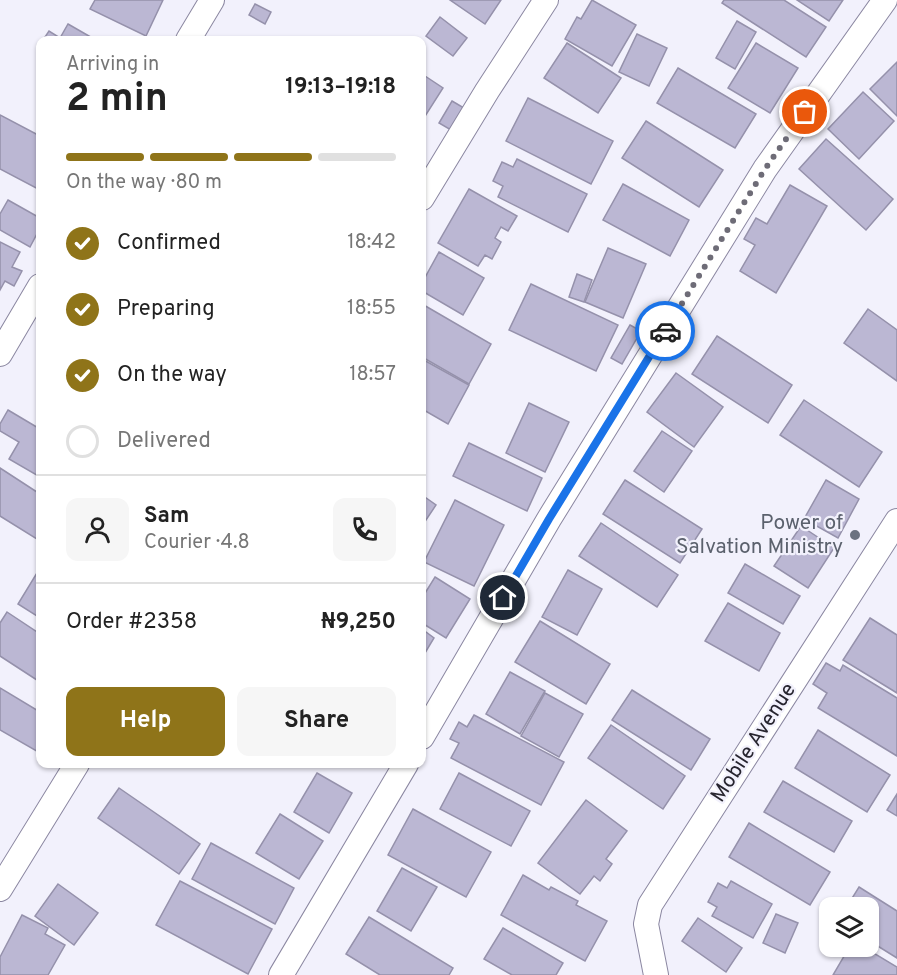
<!DOCTYPE html>
<html lang="en">
<head>
<meta charset="utf-8">
<style>
  :root { --surface:#fff; --page:#f6f6f6; --text:#222; --muted:#767676; --line:#e0e0e0; --accent:#8f7419 }
  body { margin:0; font-family:Overpass,sans-serif; background:var(--page); color:var(--text); height:100vh; display:flex; flex-direction:column; font-size:22px; white-space:nowrap }
  * { box-sizing:border-box; margin:0 }
  p { font-size:20px; color:var(--muted) }
  .icon { flex:none; width:33px; height:33px; fill:none; stroke:currentColor; stroke-width:2; stroke-linecap:round; stroke-linejoin:round }
  .map { position:relative; flex:1; overflow:hidden }
  .drawer { position:absolute; left:36px; top:36px; width:390px; height:732px; display:flex; flex-direction:column; background:var(--surface); border-radius:12px; box-shadow:0 2px 4px #0004 }
  .drawer>* { flex:none }
  .fabs { position:absolute; left:819px; top:897px; display:grid; gap:12px }
  .fabs a { display:grid; place-items:center; width:60px; height:60px; border-radius:12px; background:var(--surface); box-shadow:0 2px 4px #0004; font-size:30px }
  .pin { position:absolute; display:grid; place-items:center; width:51px; height:51px; color:#fff; margin:-26px; border:3px solid #fff; border-radius:50%; box-shadow:0 2px 6px #0007 }
  .courier { position:absolute; display:grid; place-items:center; width:60px; height:60px; margin:-30px; border:4px solid #1a73e8; border-radius:50%; background:#fff; color:#222; box-shadow:0 2px 8px #0007 }
  .overview em { font-style:normal; font-weight:700 }
  .overview div { display:flex; flex-direction:column-reverse }
  .overview { display:flex; align-items:center; justify-content:space-between; height:102px; padding:0 30px }
  h1 { font-size:39px; font-weight:700; line-height:45px }
  .bar { display:grid; grid-template-columns:repeat(4,1fr); gap:9px 6px; align-content:center; height:72px; padding:0 30px }
  .bar i { height:8px; border-radius:4px; background:var(--line) }
  .bar .on { background:var(--accent) }
  .bar p { grid-column:span 4 }
  .line { display:flex; align-items:center; gap:15px; padding:0 30px; border-top:2px solid var(--line) }
  .line div { flex:1 }
  .round { display:grid; place-items:center; flex:none; width:63px; height:63px; border-radius:12px; background:var(--page) }
  ol { padding:0 30px; list-style:none }
  li { display:flex; align-items:center; gap:18px; height:66px }
  li p { margin-inline-start:auto }
  li .icon { padding:6px; border-radius:50%; background:var(--accent); color:#fff; stroke-width:4 }
  li:last-child { color:var(--muted) }
  li i { width:33px; height:33px; border:3px solid var(--line); border-radius:50% }
  .primary-button { display:flex; gap:12px; margin-top:auto; padding:12px 30px }
  .primary-button a { flex:1; height:69px; border-radius:12px; background:var(--accent); color:#fff; font-size:24px; font-weight:700; line-height:69px; text-align:center }
  .primary-button a+a { background:var(--page); color:var(--text) }
  .map>svg:first-child { display:block }
</style>
</head>
<body>
<div class="map">
<svg width="897" height="975" viewBox="0 0 897 975">
  <rect width="100%" height="100%" fill="#f2f1fc"/>
  <g fill="#bbb7d3" stroke="#9591ab" stroke-width="1.5">
    <path d="M95,0h68l-17,36 -56,-27z"/>
    <path d="M450,0h51l-16,24z"/>
    <path d="M592,0l44,25 -24,41 -47,-27 12,-22 4,2z"/>
    <path d="M724,0h60l42,27 -20,30 -84,-54z"/>
    <path d="M797,0h46l-14,21z"/>
    <path d="M255,4l16,8 -6,12 -16,-9z"/>
    <path d="M440,17l27,21 -14,18 -27,-20z"/>
    <path d="M737,21l19,11 -21,37 -19,-11z"/>
    <path d="M68,24l28,16h-53l6,-9 11,7z"/>
    <path d="M637,34l30,14 -18,38 -30,-14z"/>
    <path d="M567,43l54,35 -23,35 -54,-35z"/>
    <path d="M756,43l42,25 -28,45 -42,-25z"/>
    <path d="M897,62v54l-27,-27z"/>
    <path d="M678,68l78,46 -21,34 -78,-45z"/>
    <path d="M422,74l21,14 -21,33z"/>
    <path d="M863,92l31,29 -35,38 -31,-30z"/>
    <path d="M528,98l85,43 -22,43 -85,-43z"/>
    <path d="M452,101l12,7 -13,22 -12,-7z"/>
    <path d="M0,115l40,21v54l-40,-21z"/>
    <path d="M646,121l77,49 -24,37 -77,-49z"/>
    <path d="M826,139l67,60 -27,31 -67,-61z"/>
    <path d="M517,159l70,35 -19,38 -70,-35 5,-11 -10,-5 9,-19 11,5z"/>
    <path d="M623,184l66,36 -19,36 -67,-36z"/>
    <path d="M790,185l37,21 -51,87 -36,-22 15,-26 -11,-6 12,-21 11,6z"/>
    <path d="M469,189l48,27 -9,15 -7,-4 -6,11 6,4 -9,17 -7,-4 -7,11 -40,-23z"/>
    <path d="M8,200l32,18v10l-10,19 -30,-17v-16z"/>
    <path d="M0,242l20,10 -8,15 10,4 -8,15 -9,-5 -5,9z"/>
    <path d="M608,248l38,16 -23,54 -38,-16z"/>
    <path d="M439,252l45,26 -21,37 -41,-24v-8z"/>
    <path d="M577,274l15,6 -8,22 -15,-5z"/>
    <path d="M531,284l87,41 -22,46 -87,-41z"/>
    <path d="M422,304l69,40 -22,40 -47,-27z"/>
    <path d="M868,309l29,21v51l-53,-38z"/>
    <path d="M630,325l11,6 -19,33 -11,-6z"/>
    <path d="M717,336l75,49 -24,38 -76,-49z"/>
    <path d="M422,359l47,26 -21,39 -26,-15z"/>
    <path d="M676,373l47,34 -29,40 -47,-35z"/>
    <path d="M804,400l78,52 -23,35 -79,-52z"/>
    <path d="M529,403l40,19 -24,50 -39,-19z"/>
    <path d="M8,410l32,19v48l-31,-18 10,-17 -19,-11v-7z"/>
    <path d="M662,431l30,20 -28,41 -30,-21z"/>
    <path d="M469,443l73,35 -15,33 -74,-35z"/>
    <path d="M0,468l40,26v47l-40,-25z"/>
    <path d="M625,480l77,49 -22,34 -77,-49z"/>
    <path d="M826,480l33,19 -21,39 -34,-19z"/>
    <path d="M422,495l14,10 -14,21z"/>
    <path d="M455,500l49,25 -30,61 -50,-24z"/>
    <path d="M601,523l77,52 -21,32 -78,-51z"/>
    <path d="M801,526l33,22 -26,40 -34,-22z"/>
    <path d="M745,564l55,32 -17,28 -55,-31z"/>
    <path d="M40,568v50l-22,-14z"/>
    <path d="M568,570l34,19 -25,46 -35,-18z"/>
    <path d="M435,577l35,22 -24,39 -24,-15v-25z"/>
    <path d="M728,603l52,30 -21,38 -54,-30z"/>
    <path d="M7,612l33,22v48l-40,-26v-33z"/>
    <path d="M870,618l27,17v58l-54,-33z"/>
    <path d="M540,621l70,43 -24,40 -71,-42z"/>
    <path d="M422,629l12,9 -12,20z"/>
    <path d="M826,663l14,8 3,-6 54,33v58l-79,-48 9,-15 -14,-9z"/>
    <path d="M510,672l35,19 -25,43 -34,-20z"/>
    <path d="M0,688l40,24v41l-40,-23z"/>
    <path d="M632,690l78,49 -19,31 -79,-50z"/>
    <path d="M545,693l38,21 -24,43 -38,-21z"/>
    <path d="M474,715l90,47 -23,43 -90,-47 8,-15 -9,-4 9,-17 8,5z"/>
    <path d="M611,725l74,51 -22,33 -75,-51z"/>
    <path d="M818,730l72,45 -23,37 -72,-44z"/>
    <path d="M317,773l35,20 -23,40 -35,-21z"/>
    <path d="M459,773l71,38 -19,35 -71,-37z"/>
    <path d="M783,781l69,40 -18,31 -70,-40z"/>
    <path d="M119,788l81,56 -21,30 -81,-56z"/>
    <path d="M897,794v22l-10,-6z"/>
    <path d="M586,800l41,31 -21,28 6,5 -12,17 -6,-5 -14,18 -42,-31z"/>
    <path d="M413,809l78,43 -25,45 -78,-42z"/>
    <path d="M280,814l43,27 -24,38 -43,-26z"/>
    <path d="M749,823l81,49 -20,33 -81,-48z"/>
    <path d="M211,843l83,45 -19,36 -83,-45z"/>
    <path d="M402,868l35,19 -26,44 -34,-20z"/>
    <path d="M523,875l26,15 2,-3 27,14 -2,4 31,16 -22,40 -84,-46z"/>
    <path d="M180,881l92,48 -24,45 -92,-49z"/>
    <path d="M731,881l41,23 -19,34 -41,-22 5,-9 -9,-5 10,-19 9,5z"/>
    <path d="M58,884l40,29 -24,32 -39,-29z"/>
    <path d="M859,887l38,24v47l-29,-18v-32h-22z"/>
    <path d="M776,914l22,9 -13,30 -22,-10z"/>
    <path d="M22,915l26,13 -3,6 20,11 -17,30h-48v-18z"/>
    <path d="M369,917l84,51 -4,7h-69l-34,-21z"/>
    <path d="M698,918l44,30 -16,24 -44,-31z"/>
    <path d="M503,928l60,35 -7,12h-44l-28,-16z"/>
    <path d="M850,946h12l35,21v8h-64z"/>
  </g>
  <g fill="none" stroke-linecap="round" stroke-linejoin="round">
    <defs>
      <g id="minor">
        <path d="M188,40l24,-40"/>
        <path d="M422,198l65,-107 59,-91"/>
        <path d="M0,354l40,-68"/>
        <path d="M422,737l127,-218 216,-350 120,-169"/>
        <path d="M0,889l77,-125"/>
        <path d="M281,975l125,-211"/>
        <path d="M656,975l-10,-51 4,-19 247,-384"/>
      </g>
    </defs>
    <use href="#minor" stroke="#8b87a1" stroke-width="26"/>
    <use href="#minor" stroke="#fff" stroke-width="24"/>
  </g>
  <g fill="none" stroke-linecap="round" stroke-linejoin="round">
    <path stroke="#6e6c77" stroke-width="6" stroke-dasharray="0 10.8" d="M665,331l100,-162 40,-57"/>
    <path stroke="#1a73e8" stroke-width="8" d="M503,598l46,-79 116,-188"/>
  </g>
  <circle fill="#6b7280" stroke="#f2f1fc" stroke-width="2" cx="855" cy="535" r="6"/>
  <g text-anchor="middle" dominant-baseline="central" stroke-width="4.5" stroke-linejoin="round" paint-order="stroke">
    <g font-size="21" fill="#5b616d" stroke="#f2f1fc" text-anchor="end">
      <text x="843" y="523">Power of<tspan x="843" dy="24">Salvation Ministry</tspan></text>
    </g>
    <g font-size="21" fill="#27252f" stroke="#f2f1fc">
      <text transform="translate(754 743) rotate(-57)">Mobile Avenue</text>
    </g>
  </g>
</svg>
<div class="fabs">
<a><svg class="icon" aria-label="layers" viewBox="0 0 24 24"><path d="M12 4l9 5-9 5-9-5zM3 14l9 5 9-5"/></svg></a>
</div>
<div class="pin" style="left:805px;top:112px;background:#ea580c"><svg class="icon" aria-label="bag" viewBox="0 0 24 24"><path d="M5 8h14l-1 12H6zM9 8a3 3 0 0 1 6 0"/></svg></div>
<div class="pin" style="left:503px;top:598px;background:#1f2937"><svg class="icon" aria-label="home" viewBox="0 0 24 24"><path d="M3 11l9-7 9 7M6 9v11h12V9"/></svg></div>
<div class="courier" style="left:665px;top:331px"><svg class="icon" aria-label="car" viewBox="0 0 24 24"><path d="M5 17H2v-5l4-1 3-4h7l3 4 3 1v5h-3M9 17h6M6 11h13"/><circle cx="7" cy="17" r="2"/><circle cx="17" cy="17" r="2"/></svg></div>
<section class="drawer">
<div class="overview"><div><h1>2 min</h1><p>Arriving in</p></div><em>19:13–19:18</em></div>
<div class="bar"><i class="on"></i><i class="on"></i><i class="on"></i><i></i><p>On the way · 80 m</p></div>
<ol>
<li><svg class="icon" aria-label="check" viewBox="0 0 24 24"><path d="M5 12l5 5 9-10"/></svg>Confirmed<p>18:42</p></li>
<li><svg class="icon" aria-label="check" viewBox="0 0 24 24"><path d="M5 12l5 5 9-10"/></svg>Preparing<p>18:55</p></li>
<li><svg class="icon" aria-label="check" viewBox="0 0 24 24"><path d="M5 12l5 5 9-10"/></svg>On the way<p>18:57</p></li>
<li><i></i>Delivered</li>
</ol>
<div class="line" style="height:108px"><a class="round"><svg class="icon" aria-label="person" viewBox="0 0 24 24"><circle cx="12" cy="8" r="4"/><path d="M4 21q1-7 8-7t8 7"/></svg></a><div><b>Sam</b><p>Courier · 4.8</p></div><a class="round"><svg class="icon" aria-label="phone" viewBox="0 0 24 24"><path d="M5 4h4l2 5-3 2q2 4 5 5l2-3 5 2v4C11 20 4 13 5 4z"/></svg></a></div>
<div class="line" style="height:78px"><div>Order #2358</div><b>₦9,250</b></div>
<div class="primary-button"><a>Help</a><a>Share</a></div>
</section>
</div>
</body>
</html>
